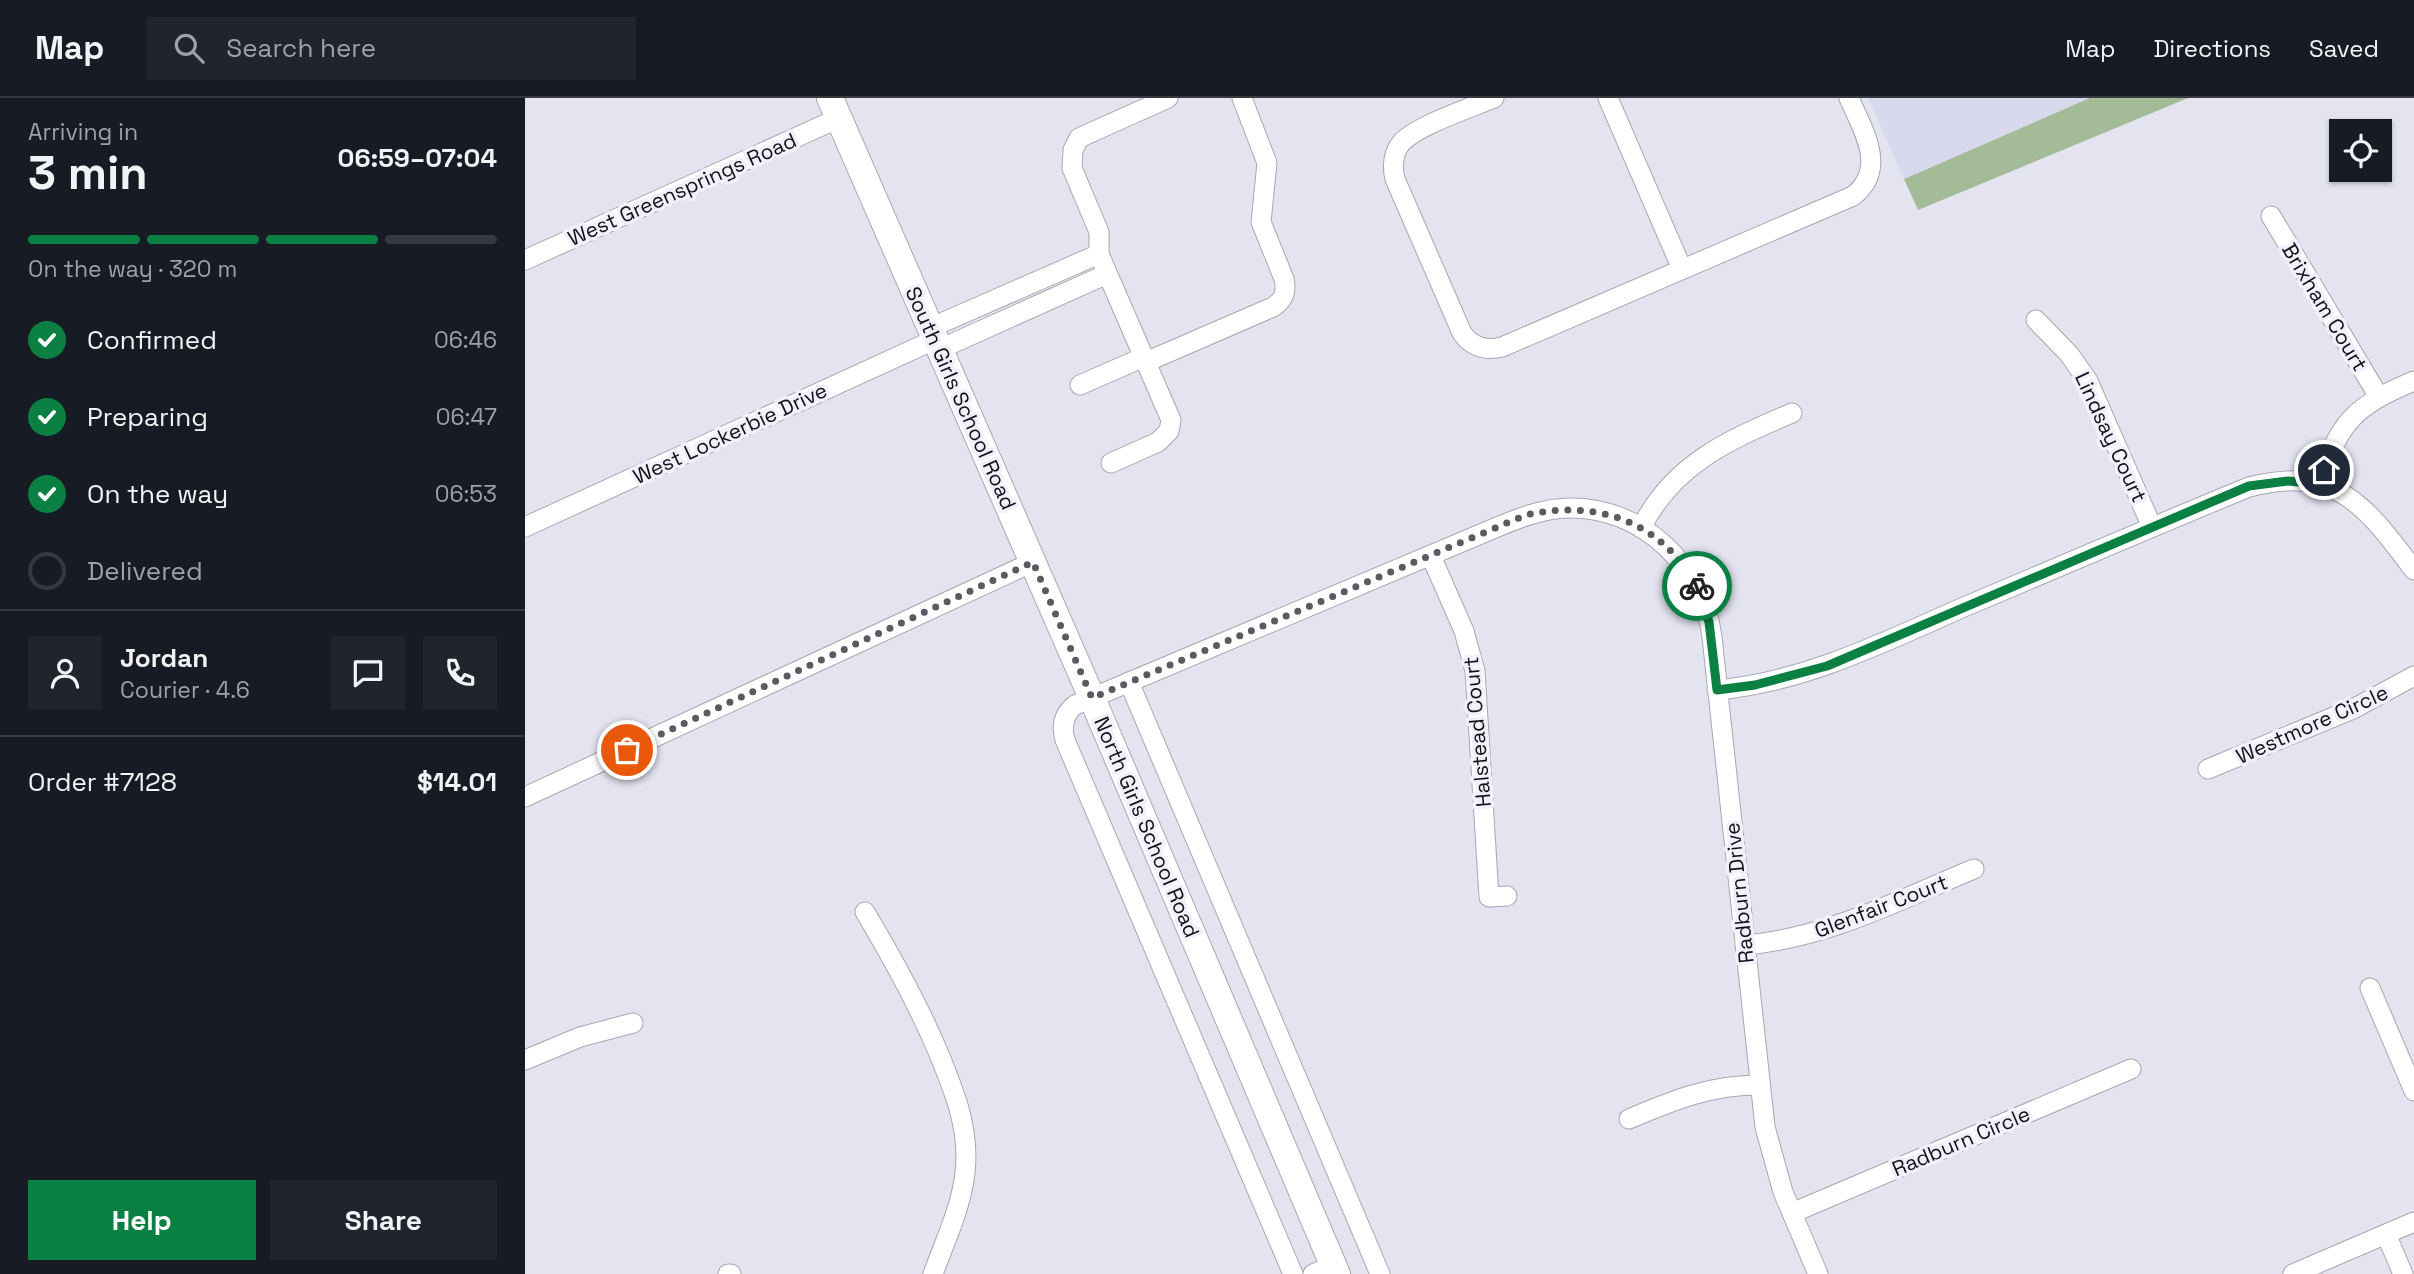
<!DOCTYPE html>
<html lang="en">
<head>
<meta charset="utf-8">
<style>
  :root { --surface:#171b24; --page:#20242c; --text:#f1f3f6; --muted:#9ea1a6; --line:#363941; --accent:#0b8043 }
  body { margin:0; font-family:"Space Grotesk",sans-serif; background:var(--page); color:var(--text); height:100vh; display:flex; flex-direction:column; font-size:26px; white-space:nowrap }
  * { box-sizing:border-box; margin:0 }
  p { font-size:23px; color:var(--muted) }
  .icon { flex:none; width:38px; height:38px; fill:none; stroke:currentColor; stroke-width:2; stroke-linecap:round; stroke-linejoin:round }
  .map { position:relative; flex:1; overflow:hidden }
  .side { display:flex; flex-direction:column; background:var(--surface); width:525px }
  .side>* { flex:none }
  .tools { position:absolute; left:1804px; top:21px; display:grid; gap:14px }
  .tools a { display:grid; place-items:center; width:63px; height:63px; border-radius:0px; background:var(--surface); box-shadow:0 2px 5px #0004; font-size:35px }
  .pin { position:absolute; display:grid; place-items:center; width:60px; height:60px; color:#fff; margin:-30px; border:4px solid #fff; border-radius:50%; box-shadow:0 2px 7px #0007 }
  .courier { position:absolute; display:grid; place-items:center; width:70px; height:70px; margin:-35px; border:5px solid #0b8043; border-radius:50%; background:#fff; color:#222; box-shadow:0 2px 9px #0007 }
  .head em { font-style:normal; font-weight:600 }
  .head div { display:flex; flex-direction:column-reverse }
  .head { display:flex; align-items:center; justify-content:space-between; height:119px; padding:0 28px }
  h1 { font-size:46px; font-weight:600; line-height:52px }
  .bar { display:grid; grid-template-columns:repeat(4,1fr); gap:10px 7px; align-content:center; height:84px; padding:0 28px }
  .bar i { height:9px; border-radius:5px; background:var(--line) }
  .bar .selected { background:var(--accent) }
  .bar p { grid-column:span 4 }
  .line { display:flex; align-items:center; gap:18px; padding:0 28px; border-top:2px solid var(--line) }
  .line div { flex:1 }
  .round { display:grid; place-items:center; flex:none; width:74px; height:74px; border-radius:0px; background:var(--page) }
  ol { padding:0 28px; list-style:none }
  li { display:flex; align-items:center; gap:21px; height:77px }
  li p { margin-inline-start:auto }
  li .icon { padding:7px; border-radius:50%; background:var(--accent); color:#fff; stroke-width:4 }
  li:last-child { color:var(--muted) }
  li i { width:38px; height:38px; border:4px solid var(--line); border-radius:50% }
  .action { display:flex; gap:14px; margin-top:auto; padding:14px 28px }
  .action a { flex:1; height:80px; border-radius:0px; background:var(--accent); color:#fff; font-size:28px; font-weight:600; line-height:80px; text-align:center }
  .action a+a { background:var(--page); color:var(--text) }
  header { display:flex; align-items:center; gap:42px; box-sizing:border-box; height:98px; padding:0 35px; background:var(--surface); border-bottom:2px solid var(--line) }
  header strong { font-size:33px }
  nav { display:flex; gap:38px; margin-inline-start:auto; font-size:24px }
  .search { width:490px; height:63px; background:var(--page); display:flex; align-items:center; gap:18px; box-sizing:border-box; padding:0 24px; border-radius:0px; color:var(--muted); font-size:26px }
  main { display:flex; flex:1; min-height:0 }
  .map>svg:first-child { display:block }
</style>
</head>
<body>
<header>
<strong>Map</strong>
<div class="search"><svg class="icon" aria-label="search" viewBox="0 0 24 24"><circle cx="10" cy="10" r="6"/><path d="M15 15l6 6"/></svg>Search here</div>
<nav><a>Map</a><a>Directions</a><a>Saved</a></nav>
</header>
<main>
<section class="side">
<div class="head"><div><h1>3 min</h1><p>Arriving in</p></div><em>06:59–07:04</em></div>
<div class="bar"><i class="selected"></i><i class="selected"></i><i class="selected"></i><i></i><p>On the way · 320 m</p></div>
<ol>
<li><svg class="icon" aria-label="check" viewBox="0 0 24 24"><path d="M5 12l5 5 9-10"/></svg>Confirmed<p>06:46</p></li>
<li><svg class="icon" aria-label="check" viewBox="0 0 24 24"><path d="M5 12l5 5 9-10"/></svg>Preparing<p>06:47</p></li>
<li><svg class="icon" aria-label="check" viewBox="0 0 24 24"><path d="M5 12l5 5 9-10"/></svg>On the way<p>06:53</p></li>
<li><i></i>Delivered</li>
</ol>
<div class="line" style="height:126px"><a class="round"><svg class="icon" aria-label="person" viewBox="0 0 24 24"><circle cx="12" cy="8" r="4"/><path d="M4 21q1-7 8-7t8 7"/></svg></a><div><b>Jordan</b><p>Courier · 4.6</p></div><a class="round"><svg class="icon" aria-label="chat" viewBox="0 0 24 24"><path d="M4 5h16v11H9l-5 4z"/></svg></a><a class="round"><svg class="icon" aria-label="phone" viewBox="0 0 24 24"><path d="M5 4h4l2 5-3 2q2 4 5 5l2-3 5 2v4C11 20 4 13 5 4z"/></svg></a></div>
<div class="line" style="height:91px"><div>Order #7128</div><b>$14.01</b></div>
<div class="action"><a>Help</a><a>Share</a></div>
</section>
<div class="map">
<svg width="1889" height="1176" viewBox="0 0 1889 1176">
  <rect width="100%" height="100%" fill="#e3e4f0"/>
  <path fill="#d8d9ec" d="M1343,0h222l-186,81z"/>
  <path fill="#a4bb97" d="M1565,0h98l-270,112 -14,-31z"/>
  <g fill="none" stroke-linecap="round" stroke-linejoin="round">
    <defs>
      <g id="minor">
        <path d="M969,0c-24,10 -75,27 -92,44 -9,10 -10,25 -7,37l67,154c10,14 23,18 40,14l351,-151c35,-27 10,-66 -4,-98"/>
        <path d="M1083,0l74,171"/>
        <path d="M1746,118l108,181"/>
        <path d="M0,162l314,-142"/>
        <path d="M1511,222l33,34 19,27 64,146"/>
        <path d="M405,230l169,-74"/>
        <path d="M415,251l167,-75"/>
        <path d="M621,264l127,-55c11,-7 14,-15 11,-28l-23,-57 6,-59 -25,-65"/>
        <path d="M555,287l64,-28"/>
        <path d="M586,365l47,-21 11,-11 2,-11 -72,-166v-22l-27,-64 1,-18 6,-12 89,-40"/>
        <path d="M1794,386c20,-62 35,-78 95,-103"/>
        <path d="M0,429l411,-188"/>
        <path d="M1116,430c33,-65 88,-88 151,-115"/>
        <path d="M906,458l33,75 11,40 14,226 18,-1"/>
        <path d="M604,584l251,592"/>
        <path d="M1192,592c88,-8 167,-48 247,-83 95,-40 190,-81 285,-120 88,-23 118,21 165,83"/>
        <path d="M1683,671l145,-60 61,-33"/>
        <path d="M0,699l508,-235"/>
        <path d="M340,814c28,47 53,92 74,142 16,39 31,76 26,119 -4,35 -20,68 -32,101"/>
        <path d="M1220,847c82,-7 154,-45 229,-76"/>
        <path d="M1845,890l44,103"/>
        <path d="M0,962l55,-23 53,-14"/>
        <path d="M1104,1021c45,-19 81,-34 131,-34"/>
        <path d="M1267,1115l339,-144"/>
        <path d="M1861,1136l17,40"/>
        <path d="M203,1176h3"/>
        <path d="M768,1176l-228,-534c-4,-14 -1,-26 10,-35l420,-177c24,-10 46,-19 73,-20 73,-2 135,57 144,129l53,490 18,65 35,82"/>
        <path d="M788,1176l21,-9"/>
        <path d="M1768,1176l121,-52"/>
      </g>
      <path id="secondary" d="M305,0l262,600 245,576"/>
    </defs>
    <use href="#minor" stroke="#a7a7b2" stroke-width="21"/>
    <use href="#secondary" stroke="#a7a7b2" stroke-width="28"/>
    <use href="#minor" stroke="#fff" stroke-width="19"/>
    <use href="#secondary" stroke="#fff" stroke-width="26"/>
  </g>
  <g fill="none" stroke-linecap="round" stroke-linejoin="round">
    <path stroke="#5a5b62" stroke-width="7" stroke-dasharray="0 12.6" d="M102,652l406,-188 59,136 434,-183c71,-16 134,6 171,71"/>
    <path stroke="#0b8043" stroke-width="9" d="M1172,488l12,36 8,68 38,-5 72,-19 422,-180 39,-5 31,3 5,-14"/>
  </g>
  <g text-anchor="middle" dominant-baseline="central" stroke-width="7" stroke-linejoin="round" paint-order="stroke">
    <g font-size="21" fill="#111115" stroke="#f1f1fd">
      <text transform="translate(157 91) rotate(-24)">West Greensprings Road</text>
      <text transform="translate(1800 209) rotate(59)">Brixham Court</text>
      <text transform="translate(436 300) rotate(66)">South Girls School Road</text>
      <text transform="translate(205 335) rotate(-25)">West Lockerbie Drive</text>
      <text transform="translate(1586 339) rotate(65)">Lindsay Court</text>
      <text transform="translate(1787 626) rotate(-24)">Westmore Circle</text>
      <text transform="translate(952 634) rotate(-95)">Halstead Court</text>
      <text transform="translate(622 729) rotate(67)">North Girls School Road</text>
      <text transform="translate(1214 795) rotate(-96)">Radburn Drive</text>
      <text transform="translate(1356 808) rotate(-21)">Glenfair Court</text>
      <text transform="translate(1436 1043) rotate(-23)">Radburn Circle</text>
    </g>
  </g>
</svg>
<div class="tools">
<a><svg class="icon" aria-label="locate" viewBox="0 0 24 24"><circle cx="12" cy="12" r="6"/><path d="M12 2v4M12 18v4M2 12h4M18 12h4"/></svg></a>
</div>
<div class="pin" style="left:102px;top:652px;background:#ea580c"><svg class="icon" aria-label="bag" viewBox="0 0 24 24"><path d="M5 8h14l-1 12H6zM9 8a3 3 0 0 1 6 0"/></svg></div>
<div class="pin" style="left:1799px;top:372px;background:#1f2937"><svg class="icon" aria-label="home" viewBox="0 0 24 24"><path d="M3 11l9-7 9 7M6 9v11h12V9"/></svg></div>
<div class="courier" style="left:1172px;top:488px"><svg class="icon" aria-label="bike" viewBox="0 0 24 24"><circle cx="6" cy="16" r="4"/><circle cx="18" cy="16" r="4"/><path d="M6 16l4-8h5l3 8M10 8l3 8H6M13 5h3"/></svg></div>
</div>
</main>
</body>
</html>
